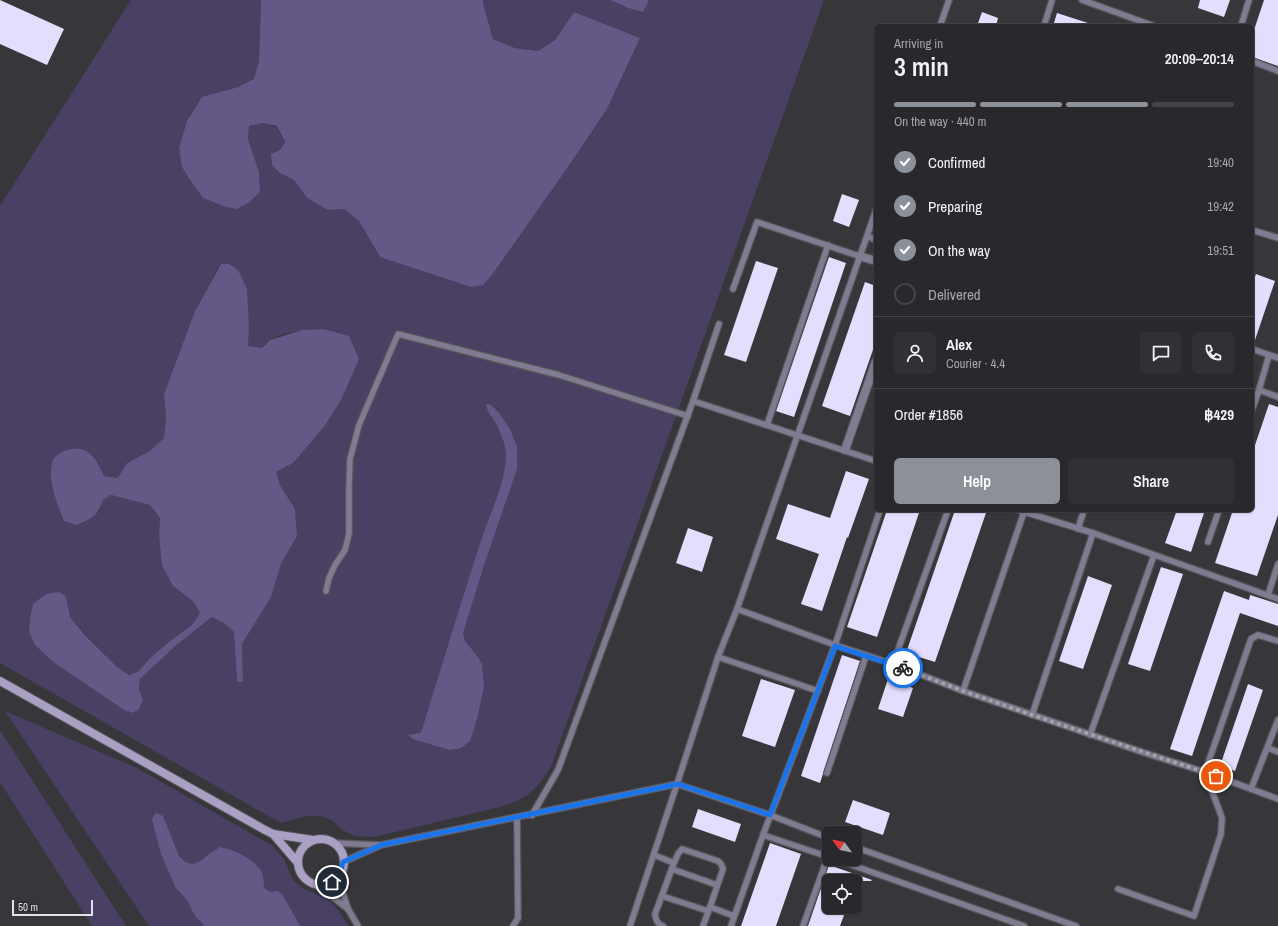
<!DOCTYPE html>
<html lang="en">
<head>
<meta charset="utf-8">
<style>
  :root { --surface:#29282c; --page:#313034; --text:#f1f3f6; --muted:#a5a6a9; --line:#454448; --accent:#8c9099 }
  body { margin:0; font-family:"Archivo Narrow",sans-serif; background:var(--page); color:var(--text); height:100vh; display:flex; flex-direction:column; font-size:15px; white-space:nowrap }
  * { box-sizing:border-box; margin:0 }
  p { font-size:13px; color:var(--muted) }
  .icon { flex:none; width:22px; height:22px; fill:none; stroke:currentColor; stroke-width:2; stroke-linecap:round; stroke-linejoin:round }
  .map { position:relative; flex:1; overflow:hidden }
  .details { position:absolute; left:874px; top:24px; width:380px; height:488px; display:flex; flex-direction:column; background:var(--surface); border-radius:6px; box-shadow:0 1px 3px #0004,0 0 0 1px var(--line) }
  .details>* { flex:none }
  .needle { width:26px; rotate:303deg }
  .fabs { position:absolute; left:822px; top:826px; display:grid; gap:8px }
  .fabs a { display:grid; place-items:center; width:40px; height:40px; border-radius:6px; background:var(--surface); box-shadow:0 1px 3px #0004,0 0 0 1px var(--line); font-size:20px }
  .scale { position:absolute; left:12px; bottom:10px; width:81px; box-sizing:border-box; padding-left:4px; border:2px solid #e2e1e4; border-top:0; font-size:11px; line-height:14px; white-space:nowrap; color:#e2e1e4; -webkit-text-stroke:3px #2d2c31; paint-order:stroke }
  .pin { position:absolute; display:grid; place-items:center; width:34px; height:34px; color:#fff; margin:-17px; border:2px solid #fff; border-radius:50%; box-shadow:0 1px 4px #0007 }
  .courier { position:absolute; display:grid; place-items:center; width:40px; height:40px; margin:-20px; border:3px solid #1a73e8; border-radius:50%; background:#fff; color:#222; box-shadow:0 1px 5px #0007 }
  .headline em { font-style:normal; font-weight:600 }
  .headline div { display:flex; flex-direction:column-reverse }
  .headline { display:flex; align-items:center; justify-content:space-between; height:68px; padding:0 20px }
  h1 { font-size:26px; font-weight:600; line-height:30px }
  .bar { display:grid; grid-template-columns:repeat(4,1fr); gap:6px 4px; align-content:center; height:48px; padding:0 20px }
  .bar i { height:5px; border-radius:3px; background:var(--line) }
  .bar .on { background:var(--accent) }
  .bar p { grid-column:span 4 }
  .line { display:flex; align-items:center; gap:10px; padding:0 20px; border-top:1px solid var(--line) }
  .line div { flex:1 }
  .round { display:grid; place-items:center; flex:none; width:42px; height:42px; border-radius:6px; background:var(--page) }
  ol { padding:0 20px; list-style:none }
  li { display:flex; align-items:center; gap:12px; height:44px }
  li p { margin-inline-start:auto }
  li .icon { padding:4px; border-radius:50%; background:var(--accent); color:#fff; stroke-width:4 }
  li:last-child { color:var(--muted) }
  li i { width:22px; height:22px; border:2px solid var(--line); border-radius:50% }
  .primary-button { display:flex; gap:8px; margin-top:auto; padding:8px 20px }
  .primary-button a { flex:1; height:46px; border-radius:6px; background:var(--accent); color:#fff; font-size:16px; font-weight:600; line-height:46px; text-align:center }
  .primary-button a+a { background:var(--page); color:var(--text) }
  .map>svg:first-child { display:block }
</style>
</head>
<body>
<div class="map">
<svg width="1278" height="926" viewBox="0 0 1278 926">
  <rect width="100%" height="100%" fill="#37363b"/>
  <g fill="#4a4063" fill-rule="evenodd">
    <path d="M131,0h130l-2,61 -5,19 -16,7 -36,10 -15,24 -8,27 13,35 11,15 20,8 36,-34 -11,-33 1,-13 15,-3 13,4 8,15 -5,8v23l14,7 13,18 21,12 16,-1 15,12 21,36 112,18 76,-108 39,-58 33,-71 -66,-26 -19,28 -17,11 -23,-3 -22,-9 -9,-32 -1,-7h127l18,8 15,3 6,-11h175l-273,767c-15,22 -21,30 -47,39l-130,31 -20,-1 -13,-7 -8,-8 -12,-5h-14l-26,7 -281,-160v-457zM220,264l29,66 -1,16 14,2c2,-3 4,-6 7,-7 11,-9 40,-12 54,-12l35,30 -18,41 -16,27 -31,36 -17,9 4,13 15,24 2,27 -16,28 -10,33 -29,47 1,38h-6l-3,-50 -10,-9 -12,-6 -37,28 -35,34 -1,10 4,11 -11,13 -8,-3 -71,-48 -18,-17 -6,-13 1,-14 3,-14 33,-8 4,21 14,16 33,34 12,8 10,-4 12,-14 19,-16 22,-16 8,-12 -6,-11 -21,-16 -14,-51 1,-17 -10,-13 -39,-10 -8,5 -3,11 -36,10 -8,-22 -4,-19v-18l46,1 6,13 14,2 9,-15 23,-12 15,-13 1,-19 -2,-25 31,-83z"/>
    <path d="M5,711l132,57 136,78 11,13 9,21 9,8 15,6 13,7 9,10 9,15h-199z"/>
    <path d="M0,730l126,196h-34l-92,-144z"/>
  </g>
  <g fill="#655887">
    <path d="M261,0h222l1,7 9,32 22,9 23,3 17,-11 19,-28 66,26 -33,71 -39,58 -76,108 -9,10 -12,2 -91,-30 -21,-36 -15,-12 -16,1 -21,-12 -13,-18 -14,-7 -8,-8 -1,-11 9,-4 5,-8 -8,-16 -14,-3 -14,3 -1,13 11,33 1,20 -12,11 -12,6 -13,-3 -20,-8 -11,-15 -10,-16 -3,-19 8,-27 15,-24 36,-10 16,-8 5,-18z"/>
    <path d="M610,0h39l-6,12 -15,-4z"/>
    <path d="M221,264h8l9,6 9,19 2,41 -1,16 14,2 8,-8 32,-10 21,-1 26,7 10,23 -18,41 -17,27 -31,36 -17,9 4,13 15,24 2,27 -16,28 -10,33 -29,47 1,38h-6l-3,-50 -10,-9 -12,-6 -37,29 -35,33 -1,10 4,11 -4,9 -7,4 -8,-3 -71,-48 -18,-17 -6,-13 1,-14 3,-14 13,-10 13,-2 7,4 4,21 14,17 33,33 12,8 10,-4 12,-14 19,-16 22,-16 8,-12 -6,-11 -21,-16 -11,-21 -3,-30 1,-17 -10,-13 -39,-10 -8,5c-5,16 -11,18 -26,25l-13,-4c-7,-18 -16,-38 -12,-58 2,-12 24,-18 34,-12 9,5 14,16 18,25l14,2 9,-15 23,-12 14,-13 2,-19 -2,-25 31,-83z"/>
    <path d="M486,404l5,1 9,9 10,15 7,18v22l-33,96 -21,68 2,8 12,15 5,8 2,23 -7,32 -7,22 -9,7 -11,2 -37,-11 -5,-4 13,-2c19,-62 38,-124 58,-186 9,-30 25,-58 27,-90 1,-10 -5,-23 -9,-32 -4,-8 -10,-12 -11,-21z"/>
    <path d="M156,813l7,3 16,40 6,6 7,2 9,-3 8,-7 11,-7c14,3 30,10 40,22 3,4 4,13 4,19l6,4 8,-1 4,3 18,32h-95l-10,-10 -8,-16 -11,-12 -15,-34 -9,-35z"/>
  </g>
  <g fill="#e5ddfe">
    <path d="M0,0l64,29 -17,36 -47,-21z"/>
    <path d="M1200,0h30l-6,17 -26,-9z"/>
    <path d="M1264,0h14v66l-26,-9v-21z"/>
    <path d="M982,12l16,6 -2,8h-19z"/>
    <path d="M1057,13l34,11 -1,2h-37z"/>
    <path d="M842,194l17,6 -10,27 -16,-6z"/>
    <path d="M829,257l17,6 -52,154 -18,-6z"/>
    <path d="M756,261l22,7 -32,94 -22,-7z"/>
    <path d="M1256,274l19,7 -21,62 -2,-1v-57z"/>
    <path d="M865,282l11,4v55l-26,75 -28,-10z"/>
    <path d="M1269,404l9,3v108l-21,61 -42,-13 18,-53h19v-56z"/>
    <path d="M846,471l23,8 -21,59 -1,-1 -25,74 -21,-7 18,-50 -43,-15 12,-35 42,14z"/>
    <path d="M887,510h33l-43,127 -30,-10z"/>
    <path d="M955,510h32l-52,152 -29,-9z"/>
    <path d="M1177,510h28l-14,42 -26,-9z"/>
    <path d="M688,528l25,9 -11,35 -26,-9z"/>
    <path d="M1161,567l22,7 -33,97 -22,-7z"/>
    <path d="M1088,576l24,9 -29,84 -24,-8z"/>
    <path d="M1224,591l25,9 1,-5 28,9v22l-38,-13 -48,143 -22,-7z"/>
    <path d="M842,655l18,6 -40,122 -19,-7z"/>
    <path d="M761,679l34,11 -20,57 -33,-11z"/>
    <path d="M888,679l25,9 -10,29 -25,-8z"/>
    <path d="M1248,684l15,6 -28,81 -15,-5z"/>
    <path d="M853,800l37,13 -7,22 -38,-13z"/>
    <path d="M698,809l43,15 -6,18 -43,-15z"/>
    <path d="M770,843l31,11 -25,72h-35z"/>
    <path d="M829,865l43,15 -1,1h-42v26h18l-7,19h-32z"/>
  </g>
  <g fill="none" stroke-linecap="round" stroke-linejoin="round">
    <defs>
      <g id="lane">
        <path d="M1082,0l72,26"/>
        <path d="M940,26l9,-26"/>
        <path d="M1044,26l8,-26"/>
        <path d="M1241,26l8,-26"/>
        <path d="M1252,61l26,10"/>
        <path d="M1252,230l26,8"/>
        <path d="M867,236l9,4"/>
        <path d="M733,289l24,-67 102,34"/>
        <path d="M1252,349l26,9"/>
        <path d="M1269,355l-10,35 19,7"/>
        <path d="M693,401l26,-77"/>
        <path d="M1252,410l7,-20"/>
        <path d="M767,425l61,-180"/>
        <path d="M1018,510l75,23 185,66"/>
        <path d="M1078,529l6,-19"/>
        <path d="M1208,542l11,-32"/>
        <path d="M326,591l3,-13 6,-13 10,-15 4,-16v-46l1,-29 9,-34 39,-91 161,41 129,41"/>
        <path d="M1268,595l10,-31"/>
        <path d="M737,609l98,36 58,19 70,27 182,62 60,19 73,27"/>
        <path d="M718,657l100,34"/>
        <path d="M893,664l55,-154"/>
        <path d="M963,691l61,-179"/>
        <path d="M1032,715l61,-182"/>
        <path d="M1090,735l64,-180"/>
        <path d="M1268,748l10,4"/>
        <path d="M827,773l39,-117"/>
        <path d="M1251,789l27,-69"/>
        <path d="M532,815l26,-45 135,-369 183,60"/>
        <path d="M763,835l66,22"/>
        <path d="M333,843l46,2"/>
        <path d="M855,847l221,79"/>
        <path d="M654,855l20,8 4,-9 4,-5 36,12 3,3 2,5 -13,38"/>
        <path d="M835,859l189,67"/>
        <path d="M343,862l38,-17 296,-61 93,31 59,23"/>
        <path d="M672,869l45,16"/>
        <path d="M338,877l10,32 10,17"/>
        <path d="M316,884l32,25"/>
        <path d="M1118,889l76,27 27,-82 1,-16 -17,-46 46,-133 7,-4 20,6"/>
        <path d="M662,896l46,15"/>
        <path d="M513,926l5,-8 -1,-100"/>
        <path d="M630,926l47,-142 41,-127 19,-48 139,-399"/>
        <path d="M663,926c-6,-2 -7,-6 -8,-12l19,-51"/>
        <path d="M703,926l7,-19 24,9"/>
        <path d="M731,926l32,-91 72,-190 45,-135"/>
        <path d="M803,926l25,-70"/>
      </g>
      <g id="street">
        <path d="M859,256l17,5"/>
        <path d="M845,450l31,-89"/>
      </g>
      <g id="secondary">
        <path d="M0,681l265,149 8,4 40,6"/>
        <path d="M273,834l25,29"/>
        <circle cx="321" cy="862" r="23"/>
      </g>
    </defs>
    <use href="#lane" stroke="#565559" stroke-width="8"/>
    <use href="#street" stroke="#565559" stroke-width="10"/>
    <use href="#secondary" stroke="#565559" stroke-width="10"/>
    <use href="#lane" stroke="#807b91" stroke-width="5.5"/>
    <use href="#street" stroke="#807b91" stroke-width="8"/>
    <use href="#secondary" stroke="#a9a0c3" stroke-width="8"/>
  </g>
  <g fill="none" stroke-linecap="round" stroke-linejoin="round">
    <path stroke="#a6a5a9" stroke-width="4" stroke-dasharray="0 7.2" d="M903,668l60,23 69,24 184,61"/>
    <path stroke="#1a73e8" stroke-width="5" d="M332,882c7,-6 9,-11 11,-20l38,-17 297,-61 92,31 65,-169 68,22"/>
  </g>
</svg>
<div class="fabs">
<a><svg class="needle" viewBox="-14 -14 28 28"><path d="M0-13l5 13h-10z" fill="#e53935"/><path d="M0 13l5-13h-10z" fill="#a5a6a9"/></svg></a>
<a><svg class="icon" aria-label="locate" viewBox="0 0 24 24"><circle cx="12" cy="12" r="6"/><path d="M12 2v4M12 18v4M2 12h4M18 12h4"/></svg></a>
</div>
<div class="scale">50 m</div>
<div class="pin" style="left:1216px;top:776px;background:#ea580c"><svg class="icon" aria-label="bag" viewBox="0 0 24 24"><path d="M5 8h14l-1 12H6zM9 8a3 3 0 0 1 6 0"/></svg></div>
<div class="pin" style="left:332px;top:882px;background:#1f2937"><svg class="icon" aria-label="home" viewBox="0 0 24 24"><path d="M3 11l9-7 9 7M6 9v11h12V9"/></svg></div>
<div class="courier" style="left:903px;top:668px"><svg class="icon" aria-label="bike" viewBox="0 0 24 24"><circle cx="6" cy="16" r="4"/><circle cx="18" cy="16" r="4"/><path d="M6 16l4-8h5l3 8M10 8l3 8H6M13 5h3"/></svg></div>
<section class="details">
<div class="headline"><div><h1>3 min</h1><p>Arriving in</p></div><em>20:09–20:14</em></div>
<div class="bar"><i class="on"></i><i class="on"></i><i class="on"></i><i></i><p>On the way · 440 m</p></div>
<ol>
<li><svg class="icon" aria-label="check" viewBox="0 0 24 24"><path d="M5 12l5 5 9-10"/></svg>Confirmed<p>19:40</p></li>
<li><svg class="icon" aria-label="check" viewBox="0 0 24 24"><path d="M5 12l5 5 9-10"/></svg>Preparing<p>19:42</p></li>
<li><svg class="icon" aria-label="check" viewBox="0 0 24 24"><path d="M5 12l5 5 9-10"/></svg>On the way<p>19:51</p></li>
<li><i></i>Delivered</li>
</ol>
<div class="line" style="height:72px"><a class="round"><svg class="icon" aria-label="person" viewBox="0 0 24 24"><circle cx="12" cy="8" r="4"/><path d="M4 21q1-7 8-7t8 7"/></svg></a><div><b>Alex</b><p>Courier · 4.4</p></div><a class="round"><svg class="icon" aria-label="chat" viewBox="0 0 24 24"><path d="M4 5h16v11H9l-5 4z"/></svg></a><a class="round"><svg class="icon" aria-label="phone" viewBox="0 0 24 24"><path d="M5 4h4l2 5-3 2q2 4 5 5l2-3 5 2v4C11 20 4 13 5 4z"/></svg></a></div>
<div class="line" style="height:52px"><div>Order #1856</div><b>฿429</b></div>
<div class="primary-button"><a>Help</a><a>Share</a></div>
</section>
</div>
</body>
</html>
